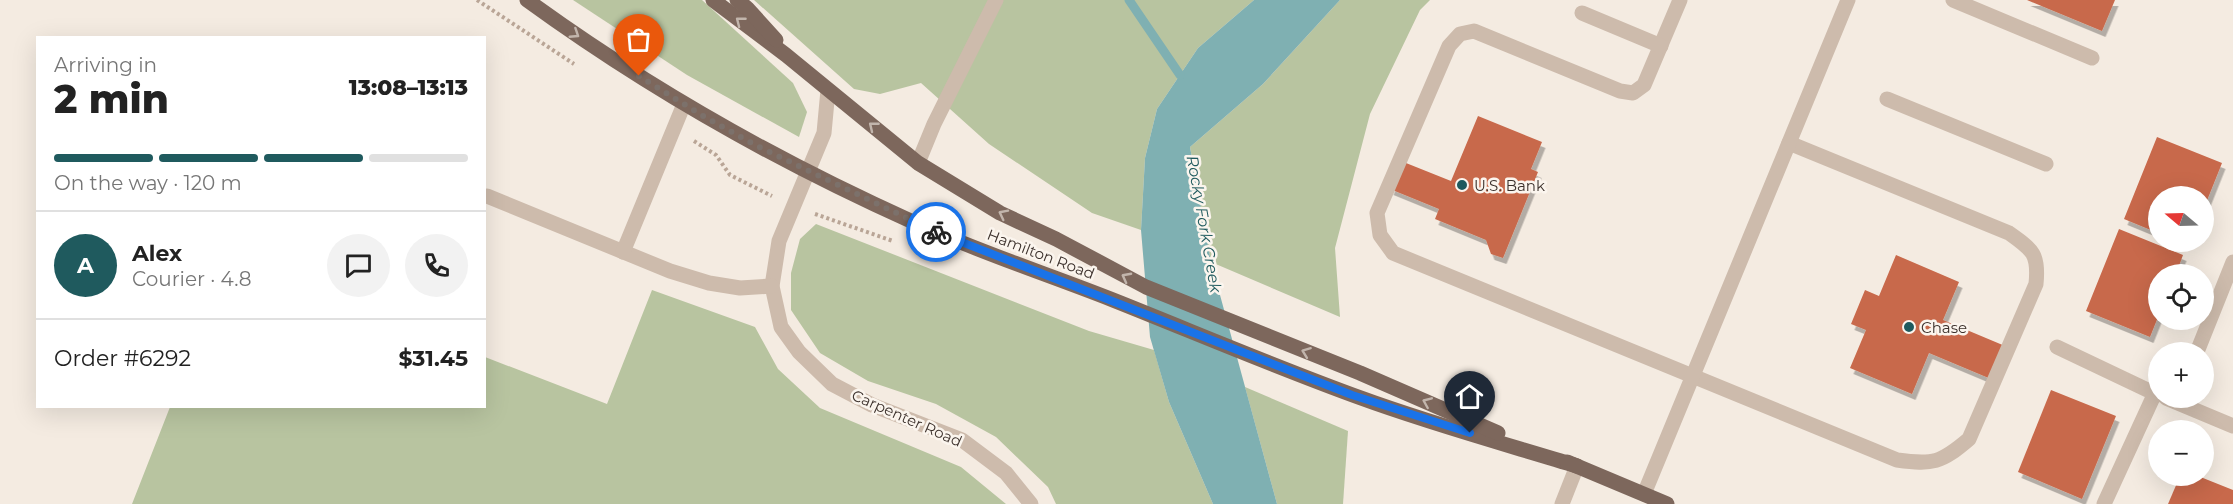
<!DOCTYPE html>
<html lang="en">
<head>
<meta charset="utf-8">
<style>
  :root { --surface:#fff; --page:#f2f2f2; --text:#222; --muted:#767676; --line:#e0e0e0; --accent:#1f5a5e }
  body { margin:0; font-family:Montserrat,sans-serif; background:var(--page); color:var(--text); height:100vh; display:flex; flex-direction:column; font-size:22px; white-space:nowrap }
  * { box-sizing:border-box; margin:0 }
  p { font-size:20px; color:var(--muted) }
  .icon { flex:none; width:33px; height:33px; fill:none; stroke:currentColor; stroke-width:2; stroke-linecap:round; stroke-linejoin:round }
  .map { position:relative; flex:1; overflow:hidden }
  .details { position:absolute; left:36px; top:36px; width:450px; height:372px; display:flex; flex-direction:column; background:var(--surface); border-radius:0px; box-shadow:0 6px 24px #0002 }
  .details>* { flex:none }
  .needle { width:39px; rotate:289deg }
  .tools { position:absolute; left:2148px; top:186px; display:grid; gap:12px }
  .tools a { display:grid; place-items:center; width:66px; height:66px; border-radius:50%; background:var(--surface); box-shadow:0 6px 24px #0002; font-size:30px }
  .pin { position:absolute; display:grid; place-items:center; width:51px; height:51px; color:#fff; margin:-62px -26px; border-radius:50% 50% 50% 0; rotate:-45deg; box-shadow:0 0 6px #0007 }
  .pin .icon { rotate:45deg }
  .courier { position:absolute; display:grid; place-items:center; width:60px; height:60px; margin:-30px; border:4px solid #1a73e8; border-radius:50%; background:#fff; color:#222; box-shadow:0 2px 8px #0007 }
  .overview em { font-style:normal; font-weight:800 }
  .overview div { display:flex; flex-direction:column-reverse }
  .overview { display:flex; align-items:center; justify-content:space-between; height:102px; padding:0 18px }
  h1 { font-size:39px; font-weight:800; line-height:45px }
  .bar { display:grid; grid-template-columns:repeat(4,1fr); gap:9px 6px; align-content:center; height:72px; padding:0 18px }
  .bar i { height:8px; border-radius:4px; background:var(--line) }
  .bar .current { background:var(--accent) }
  .bar p { grid-column:span 4 }
  .line { display:flex; align-items:center; gap:15px; padding:0 18px; border-top:2px solid var(--line) }
  .line div { flex:1 }
  .round { display:grid; place-items:center; flex:none; width:63px; height:63px; border-radius:32px; background:var(--page) }
  .map>svg:first-child { display:block }
</style>
</head>
<body>
<div class="map">
<svg width="2233" height="504" viewBox="0 0 2233 504">
  <defs>
    <filter id="shadow"><feDropShadow dx="3.5" dy="6" stdDeviation="0" flood-color="#0004"/></filter>
  </defs>
  <rect width="100%" height="100%" fill="#f4ebe1"/>
  <g fill="#b8c4a0">
    <path d="M573,0h129l91,83 14,29 -8,25 -112,-62z"/>
    <path d="M754,0h500l-56,48 -41,61 -12,49 -4,72 -49,-17 -103,-69 -68,-61 -41,11 -26,-5z"/>
    <path d="M1340,0h90l-10,10 -50,104 -35,134 5,69 -129,-55 -21,-115 73,-63z"/>
    <path d="M816,224l273,107 65,19 15,52 44,102h-157l-8,-17 -52,-50 -60,-33 -68,-23 -48,-28 -29,-43v-37l9,-34z"/>
    <path d="M652,290l103,37 23,42 42,39 141,59 45,37h-874l38,-97 314,-1 1,-49 122,47z"/>
    <path d="M1245,387l103,44 -5,73h-66z"/>
  </g>
  <path fill="#7fb0b2" d="M1254,0h86l-77,84 -73,63 21,115 66,242h-64l-44,-102 -19,-65 -9,-107 4,-72 12,-49 41,-61z"/>
  <g fill="none" stroke-linecap="round" stroke-linejoin="round">
    <path stroke="#7fb0b2" stroke-width="9" d="M1129,0l51,75"/>
  </g>
  <g fill="#c8694b" filter="url(#shadow)">
    <path d="M2027,0h88l-13,31z"/>
    <path d="M1478,116l64,26 -11,27 7,3 -35,86 -12,-4 -5,-14 -51,-21 4,-10 -49,-20 11,-28 50,20z"/>
    <path d="M2157,137l65,26 -18,45v-12h-46v37l-34,-14z"/>
    <path d="M2119,229l64,26 -7,19h-18v43l-8,20 -64,-26z"/>
    <path d="M1896,255l63,27 -16,38 62,26 -14,33 -62,-26 -17,41 -62,-26 16,-38 -15,-6 14,-34 14,6z"/>
    <path d="M2051,390l65,26 -34,83 -64,-27z"/>
    <path d="M2180,476h18l35,14v14h-65z"/>
  </g>
  <g fill="none" stroke-linecap="round" stroke-linejoin="round">
    <g stroke="#b9a596" stroke-width="4" stroke-dasharray="3 3" stroke-linecap="butt">
      <path d="M477,0l97,64"/>
      <path d="M694,141l22,14 14,20 42,21"/>
      <path d="M815,214l78,27"/>
    </g>
    <g stroke="#cdbbac" stroke-width="15">
      <path d="M1680,0l-36,85 -11,8 -13,-2 -146,-60 -14,3 -11,12 -72,167 3,22 13,18 504,207c36,5 44,3 72,-21l67,-155c3,-30 -3,-34 -27,-51l-220,-90"/>
      <path d="M1953,0l139,58"/>
      <path d="M1582,13l79,33"/>
      <path d="M828,90l-4,43 -45,108 -7,45 9,41 18,25 33,32 40,21 90,35 44,33 25,31"/>
      <path d="M1887,99l159,65"/>
      <path d="M918,163l16,-39 62,-124"/>
      <path d="M487,196l183,75 39,12 31,5 32,-2"/>
      <path d="M623,252l61,-148"/>
      <path d="M2057,347l101,48"/>
      <path d="M2197,352l36,-90"/>
      <path d="M2166,398l67,28"/>
      <path d="M1644,494l204,-494"/>
      <path d="M1562,504l15,-38"/>
      <path d="M2104,504l51,-111 3,-1"/>
    </g>
    <g stroke="#7d675c" stroke-width="15">
      <path d="M527,0c121,88 250,161 386,222 66,30 134,52 200,78 83,33 165,68 248,98 71,26 144,46 216,68"/>
      <path d="M713,0l73,55 132,108 82,50 56,26 90,48 214,86 138,60"/>
      <path d="M737,0l10,8 29,32"/>
      <path d="M1567,462l100,42"/>
    </g>
  </g>
  <defs><path id="oneway-chevron" d="M-2-3.5L2.5 0L-2 3.5" fill="none" stroke-width="1.6" stroke-linecap="round" stroke-linejoin="round" transform="scale(1.5)"/></defs>
  <g stroke="#c2b5ac">
    <use href="#oneway-chevron" transform="translate(740 21) rotate(-142)"/>
    <use href="#oneway-chevron" transform="translate(575 34) rotate(33)"/>
    <use href="#oneway-chevron" transform="translate(873 126) rotate(-141)"/>
    <use href="#oneway-chevron" transform="translate(1003 214) rotate(-153)"/>
    <use href="#oneway-chevron" transform="translate(1126 277) rotate(-152)"/>
    <use href="#oneway-chevron" transform="translate(1306 352) rotate(-159)"/>
    <use href="#oneway-chevron" transform="translate(1427 402) rotate(-157)"/>
  </g>
  <g fill="none" stroke-linecap="round" stroke-linejoin="round">
    <path stroke="#7c716b" stroke-width="6" stroke-dasharray="0 10.8" d="M639,76l64,40 52,29 181,87"/>
    <path stroke="#1a73e8" stroke-width="8" d="M936,232l416,163 118,38"/>
  </g>
  <g fill="#1f5a5e" stroke="#fbf5ee" stroke-width="2">
    <circle cx="1462" cy="185" r="6"/>
    <circle cx="1909" cy="327" r="6"/>
  </g>
  <g text-anchor="middle" dominant-baseline="central" stroke-width="5" stroke-linejoin="round" paint-order="stroke">
    <g font-size="15" fill="#3b302b" stroke="#fbf5ee" text-anchor="start">
      <text x="1474" y="185">U.S. Bank</text>
      <text x="1921" y="327">Chase</text>
    </g>
    <g font-size="15" fill="#3b302b" stroke="#fbf5ee">
      <text transform="translate(1041 254) rotate(21)">Hamilton Road</text>
      <text transform="translate(907 418) rotate(24)">Carpenter Road</text>
    </g>
    <g font-size="16" font-style="italic" fill="#1f5a5e" stroke="#fbf5ee">
      <text transform="translate(1204 224) rotate(80)">Rocky Fork Creek</text>
    </g>
  </g>
</svg>
<div class="tools">
<a><svg class="needle" viewBox="-14 -14 28 28"><path d="M0-13l5 13h-10z" fill="#e53935"/><path d="M0 13l5-13h-10z" fill="#767676"/></svg></a>
<a><svg class="icon" aria-label="locate" viewBox="0 0 24 24"><circle cx="12" cy="12" r="6"/><path d="M12 2v4M12 18v4M2 12h4M18 12h4"/></svg></a>
<a>+</a>
<a>−</a>
</div>
<div class="pin" style="left:639px;top:76px;background:#ea580c"><svg class="icon" aria-label="bag" viewBox="0 0 24 24"><path d="M5 8h14l-1 12H6zM9 8a3 3 0 0 1 6 0"/></svg></div>
<div class="pin" style="left:1470px;top:433px;background:#1f2937"><svg class="icon" aria-label="home" viewBox="0 0 24 24"><path d="M3 11l9-7 9 7M6 9v11h12V9"/></svg></div>
<div class="courier" style="left:936px;top:232px"><svg class="icon" aria-label="bike" viewBox="0 0 24 24"><circle cx="6" cy="16" r="4"/><circle cx="18" cy="16" r="4"/><path d="M6 16l4-8h5l3 8M10 8l3 8H6M13 5h3"/></svg></div>
<section class="details">
<div class="overview"><div><h1>2 min</h1><p>Arriving in</p></div><em>13:08–13:13</em></div>
<div class="bar"><i class="current"></i><i class="current"></i><i class="current"></i><i></i><p>On the way · 120 m</p></div>
<div class="line" style="height:108px"><b class="round" style="background:var(--accent);color:#fff">A</b><div><b>Alex</b><p>Courier · 4.8</p></div><a class="round"><svg class="icon" aria-label="chat" viewBox="0 0 24 24"><path d="M4 5h16v11H9l-5 4z"/></svg></a><a class="round"><svg class="icon" aria-label="phone" viewBox="0 0 24 24"><path d="M5 4h4l2 5-3 2q2 4 5 5l2-3 5 2v4C11 20 4 13 5 4z"/></svg></a></div>
<div class="line" style="height:78px"><div>Order #6292</div><b>$31.45</b></div>
</section>
</div>
</body>
</html>
